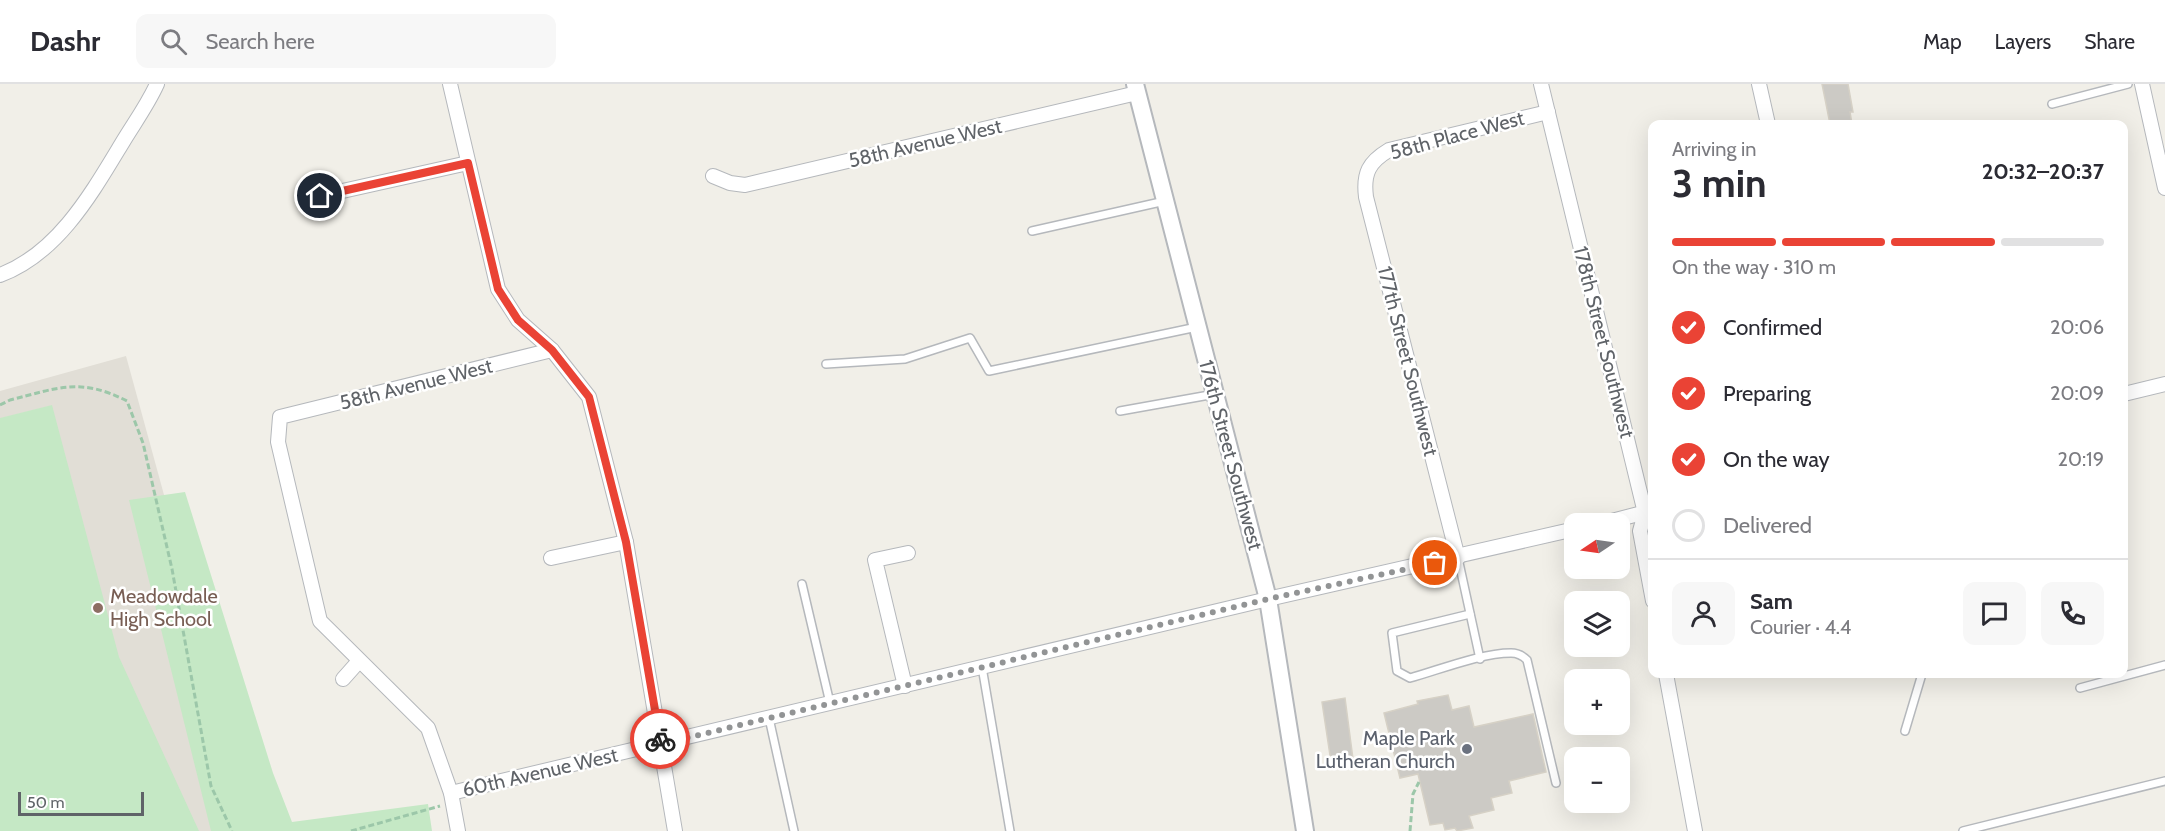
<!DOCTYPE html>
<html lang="en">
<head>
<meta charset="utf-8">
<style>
  :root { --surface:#fff; --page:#f7f7f7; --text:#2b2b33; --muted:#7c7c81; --line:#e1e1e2; --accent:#ea4335 }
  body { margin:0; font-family:Cabin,sans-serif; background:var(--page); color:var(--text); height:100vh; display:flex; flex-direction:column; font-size:22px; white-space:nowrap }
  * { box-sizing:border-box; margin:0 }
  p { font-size:20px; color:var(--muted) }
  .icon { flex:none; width:33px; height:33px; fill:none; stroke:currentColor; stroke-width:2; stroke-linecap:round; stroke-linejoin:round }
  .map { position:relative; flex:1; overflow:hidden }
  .side { position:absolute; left:1648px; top:36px; width:480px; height:558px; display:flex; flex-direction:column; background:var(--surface); border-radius:12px; box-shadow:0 6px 24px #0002 }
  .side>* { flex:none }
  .needle { width:39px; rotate:257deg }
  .buttons { position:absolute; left:1564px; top:429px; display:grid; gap:12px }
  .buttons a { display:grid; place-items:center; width:66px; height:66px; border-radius:12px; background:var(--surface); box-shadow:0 6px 24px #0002; font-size:30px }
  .scale { position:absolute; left:18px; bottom:15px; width:126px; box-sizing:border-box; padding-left:6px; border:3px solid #5f6368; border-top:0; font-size:16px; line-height:21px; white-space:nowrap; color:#5f6368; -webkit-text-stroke:4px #fff; paint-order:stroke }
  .pin { position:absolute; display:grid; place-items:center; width:51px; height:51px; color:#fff; margin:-26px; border:3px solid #fff; border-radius:50%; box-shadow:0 2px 6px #0007 }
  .courier { position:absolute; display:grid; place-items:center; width:60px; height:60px; margin:-30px; border:4px solid #ea4335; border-radius:50%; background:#fff; color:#222; box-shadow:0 2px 8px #0007 }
  .summary em { font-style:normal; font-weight:700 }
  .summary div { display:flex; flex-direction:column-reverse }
  .summary { display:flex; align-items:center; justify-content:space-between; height:102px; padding:0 24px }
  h1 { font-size:39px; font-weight:700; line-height:45px }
  .bar { display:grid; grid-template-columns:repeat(4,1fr); gap:9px 6px; align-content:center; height:72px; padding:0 24px }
  .bar i { height:8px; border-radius:4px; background:var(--line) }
  .bar .on { background:var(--accent) }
  .bar p { grid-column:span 4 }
  .line { display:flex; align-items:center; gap:15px; padding:0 24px; border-top:2px solid var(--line) }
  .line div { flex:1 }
  .round { display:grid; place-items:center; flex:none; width:63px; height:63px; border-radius:12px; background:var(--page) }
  ol { padding:0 24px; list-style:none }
  li { display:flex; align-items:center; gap:18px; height:66px }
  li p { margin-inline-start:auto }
  li .icon { padding:6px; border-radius:50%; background:var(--accent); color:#fff; stroke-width:4 }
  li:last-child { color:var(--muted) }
  li i { width:33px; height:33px; border:3px solid var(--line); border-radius:50% }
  header { display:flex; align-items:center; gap:36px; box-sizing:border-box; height:84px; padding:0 30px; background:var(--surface); border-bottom:2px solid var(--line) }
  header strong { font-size:28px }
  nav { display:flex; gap:33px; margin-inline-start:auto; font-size:21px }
  .search { width:420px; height:54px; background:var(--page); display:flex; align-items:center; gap:15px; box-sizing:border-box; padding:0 21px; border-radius:12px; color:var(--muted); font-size:22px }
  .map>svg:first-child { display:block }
</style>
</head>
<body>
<header>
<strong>Dashr</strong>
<div class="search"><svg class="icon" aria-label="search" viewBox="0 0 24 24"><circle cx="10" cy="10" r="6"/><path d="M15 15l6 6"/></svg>Search here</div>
<nav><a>Map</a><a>Layers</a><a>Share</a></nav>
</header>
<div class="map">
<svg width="2165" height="747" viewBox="0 0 2165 747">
  <rect width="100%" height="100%" fill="#f1efe8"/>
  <path fill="#e1ded6" d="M126,272l130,475h-256v-440z"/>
  <g fill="#c5e8c5">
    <path d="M52,321l67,252 80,174h-199v-413z"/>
    <path d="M185,408l88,281 19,49 136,-18 4,27h-221l-82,-331z"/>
  </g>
  <g fill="#cccac5" stroke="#d6d1c6" stroke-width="1.5">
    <path d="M1822,0h26l5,28h-3l2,12h-22z"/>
    <path d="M1448,611l4,15 17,-4 5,21 59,-13 13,58 -37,9 3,12 -21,5 3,12 -25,6 4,12 -16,3 -2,-3 -10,2 -2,-7 -13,2 -12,-51 -18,4 -16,-65 34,-9 -1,-3z"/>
    <path d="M1345,614l8,61 -22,3 -9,-60z"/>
  </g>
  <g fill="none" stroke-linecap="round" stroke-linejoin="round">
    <defs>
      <g id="service">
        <path d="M2052,20l76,-20"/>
        <path d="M1032,147l133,-30"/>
        <path d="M826,280l79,-5 65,-21 19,33 208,-44"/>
        <path d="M1120,327l95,-17"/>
        <path d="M1458,474l22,101"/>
        <path d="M802,500l28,119"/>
        <path d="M1470,530l-78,19 5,38 13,7c29,-8 71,-25 101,-25 6,0 12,3 16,7l29,123"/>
        <path d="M982,583l28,164"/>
        <path d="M2080,604l85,-23"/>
        <path d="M769,634l25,113"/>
        <path d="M1905,647l17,-57"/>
        <path d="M1963,747l202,-50"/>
      </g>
      <g id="minor">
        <path d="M450,0l48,205 20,31 34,30 37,47 37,145 49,289"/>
        <path d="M1541,0l104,429 -5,18 13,70"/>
        <path d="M1759,0l9,40"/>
        <path d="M2142,0l23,104"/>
        <path d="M713,92l17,7 15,2 392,-92"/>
        <path d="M320,112l148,-33"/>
        <path d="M0,191c59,-22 93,-84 124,-135 11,-18 24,-36 33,-56"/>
        <path d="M2124,310l41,-10"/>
        <path d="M1600,440l50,-13"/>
        <path d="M551,474l75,-16"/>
        <path d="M1458,474l-92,-361c-3,-24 3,-35 23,-47l159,-38"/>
        <path d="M1666,590l29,157"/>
        <path d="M343,595l16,-18"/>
        <path d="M905,602l-30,-126 33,-7"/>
        <path d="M451,709l817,-194 307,-70"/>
        <path d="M458,747l-7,-38 -23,-65 -108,-107 -42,-179 2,-25 272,-67"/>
      </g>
      <path id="tertiary" d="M1135,0l133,515 37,232"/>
    </defs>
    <use href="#service" stroke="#b5b8bc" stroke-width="10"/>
    <use href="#minor" stroke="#b5b8bc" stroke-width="16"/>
    <use href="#tertiary" stroke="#b5b8bc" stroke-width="20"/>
    <g stroke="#9cc7a9" stroke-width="3" stroke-dasharray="6 3" stroke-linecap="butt">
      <path d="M0,321l10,-5c48,-12 70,-23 117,1l16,42 29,126 39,217 21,45"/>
      <path d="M351,747l89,-25"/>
      <path d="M1410,747l3,-37 6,-12"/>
    </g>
    <use href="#service" stroke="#fff" stroke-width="7"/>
    <use href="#minor" stroke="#fff" stroke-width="14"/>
    <use href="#tertiary" stroke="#fff" stroke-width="16"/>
  </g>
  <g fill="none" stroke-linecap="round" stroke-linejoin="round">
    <path stroke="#929495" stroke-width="6" stroke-dasharray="0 10.8" d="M660,655l1,5 607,-145 167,-36"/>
    <path stroke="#ea4335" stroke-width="8" d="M320,112l148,-33 30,126 20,31 34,30 37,47 37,145 34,197"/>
  </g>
  <circle fill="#8d6e63" stroke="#fff" stroke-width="2" cx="98" cy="524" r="6"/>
  <circle fill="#6b7280" stroke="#fff" stroke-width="2" cx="1467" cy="665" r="6"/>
  <g text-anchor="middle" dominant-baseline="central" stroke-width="5" stroke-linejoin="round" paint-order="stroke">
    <g font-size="20" fill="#5f6368" stroke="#fff">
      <text transform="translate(1457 51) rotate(-15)">58th Place West</text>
      <text transform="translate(925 59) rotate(-13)">58th Avenue West</text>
      <text transform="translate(1604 258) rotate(76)">178th Street Southwest</text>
      <text transform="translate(1408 277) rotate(76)">177th Street Southwest</text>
      <text transform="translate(416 300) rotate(-14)">58th Avenue West</text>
      <text transform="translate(1231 371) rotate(75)">176th Street Southwest</text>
      <text transform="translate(540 688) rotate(-13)">60th Avenue West</text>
    </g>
    <g font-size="20" fill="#785e54" stroke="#fff" text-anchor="start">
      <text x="110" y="512">Meadowdale<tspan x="110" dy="23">High School</tspan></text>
    </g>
    <g font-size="20" fill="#5b616d" stroke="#fff" text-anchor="end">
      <text x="1455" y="654">Maple Park<tspan x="1455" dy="23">Lutheran Church</tspan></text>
    </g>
  </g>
</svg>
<div class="buttons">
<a><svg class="needle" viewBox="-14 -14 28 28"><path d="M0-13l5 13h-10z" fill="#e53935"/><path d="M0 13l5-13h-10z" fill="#7c7c81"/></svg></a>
<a><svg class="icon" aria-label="layers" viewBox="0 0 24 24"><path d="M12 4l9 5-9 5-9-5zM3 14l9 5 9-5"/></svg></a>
<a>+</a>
<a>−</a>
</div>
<div class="scale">50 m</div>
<div class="pin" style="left:1435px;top:479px;background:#ea580c"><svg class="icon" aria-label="bag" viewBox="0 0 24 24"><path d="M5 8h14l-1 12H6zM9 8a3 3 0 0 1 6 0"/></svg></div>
<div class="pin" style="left:320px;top:112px;background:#1f2937"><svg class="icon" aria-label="home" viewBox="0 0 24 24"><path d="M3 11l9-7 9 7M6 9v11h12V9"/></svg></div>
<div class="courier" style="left:660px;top:655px"><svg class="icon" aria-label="bike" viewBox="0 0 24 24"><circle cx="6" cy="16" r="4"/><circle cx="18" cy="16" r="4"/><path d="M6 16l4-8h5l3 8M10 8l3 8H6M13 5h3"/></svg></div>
<section class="side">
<div class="summary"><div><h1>3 min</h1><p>Arriving in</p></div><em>20:32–20:37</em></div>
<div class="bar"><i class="on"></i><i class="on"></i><i class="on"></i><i></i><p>On the way · 310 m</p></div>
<ol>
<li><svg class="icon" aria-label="check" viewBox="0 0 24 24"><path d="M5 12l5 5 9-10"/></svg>Confirmed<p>20:06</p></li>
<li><svg class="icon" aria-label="check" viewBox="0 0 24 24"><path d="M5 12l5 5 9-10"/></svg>Preparing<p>20:09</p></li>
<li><svg class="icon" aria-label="check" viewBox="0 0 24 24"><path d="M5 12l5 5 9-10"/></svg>On the way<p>20:19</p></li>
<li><i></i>Delivered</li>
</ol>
<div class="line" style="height:108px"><a class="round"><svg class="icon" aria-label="person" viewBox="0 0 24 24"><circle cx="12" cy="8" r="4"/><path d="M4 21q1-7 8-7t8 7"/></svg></a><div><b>Sam</b><p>Courier · 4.4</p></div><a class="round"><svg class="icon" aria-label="chat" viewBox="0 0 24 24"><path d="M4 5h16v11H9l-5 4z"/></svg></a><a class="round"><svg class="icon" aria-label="phone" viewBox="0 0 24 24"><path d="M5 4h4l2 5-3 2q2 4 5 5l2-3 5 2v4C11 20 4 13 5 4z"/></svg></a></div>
</section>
</div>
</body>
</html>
